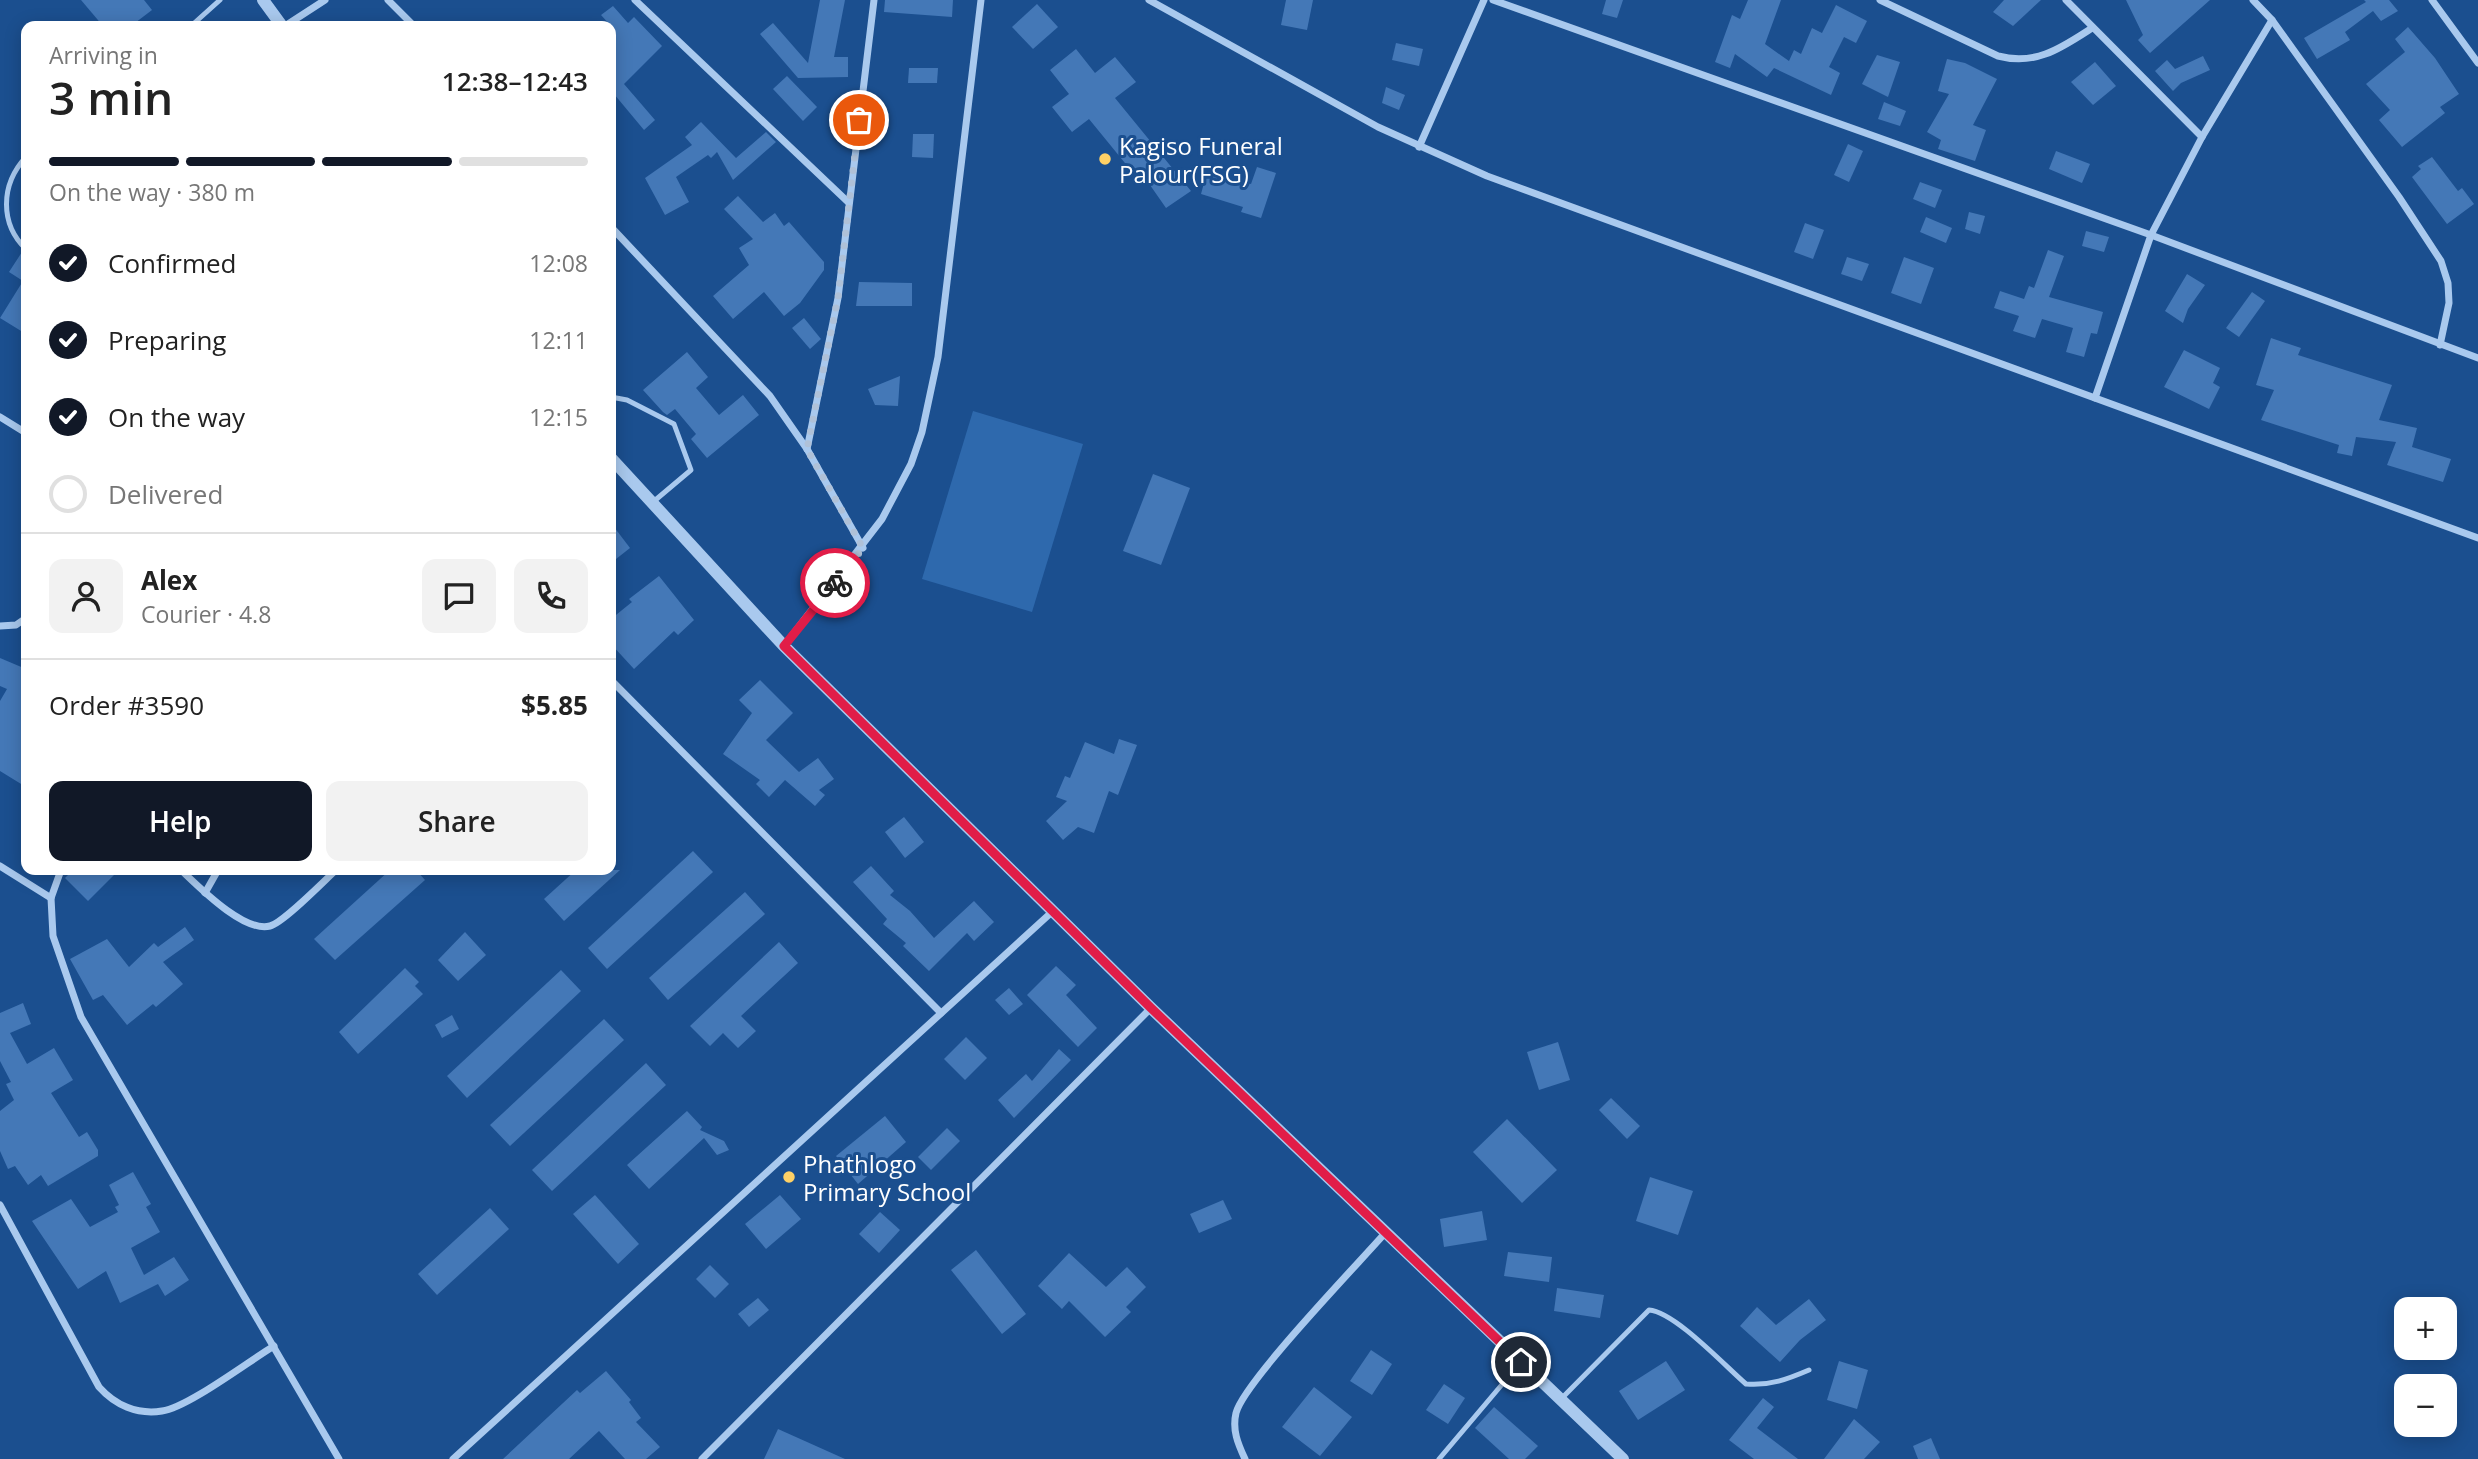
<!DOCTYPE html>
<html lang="en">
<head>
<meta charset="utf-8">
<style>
  :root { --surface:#fff; --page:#f2f2f2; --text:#222; --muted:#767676; --line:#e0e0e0; --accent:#111827 }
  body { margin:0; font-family:"Open Sans",sans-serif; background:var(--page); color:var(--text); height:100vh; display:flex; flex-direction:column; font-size:26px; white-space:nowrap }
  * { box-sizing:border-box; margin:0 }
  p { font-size:23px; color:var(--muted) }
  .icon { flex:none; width:38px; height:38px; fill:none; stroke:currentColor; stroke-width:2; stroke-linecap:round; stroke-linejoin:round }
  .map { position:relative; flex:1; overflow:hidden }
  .drawer { position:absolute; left:21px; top:21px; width:595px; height:854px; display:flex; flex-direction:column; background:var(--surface); border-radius:14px; box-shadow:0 4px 18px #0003 }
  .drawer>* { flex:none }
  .fabs { position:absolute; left:2394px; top:1297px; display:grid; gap:14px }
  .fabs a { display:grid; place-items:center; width:63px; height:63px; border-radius:14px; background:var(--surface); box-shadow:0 4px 18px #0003; font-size:35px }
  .pin { position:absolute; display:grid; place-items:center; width:60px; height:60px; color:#fff; margin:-30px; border:4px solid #fff; border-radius:50%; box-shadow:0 2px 7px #0007 }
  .courier { position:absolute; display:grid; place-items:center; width:70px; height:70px; margin:-35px; border:5px solid #e11d48; border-radius:50%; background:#fff; color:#222; box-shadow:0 2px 9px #0007 }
  .overview em { font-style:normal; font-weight:600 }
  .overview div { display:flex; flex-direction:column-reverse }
  .overview { display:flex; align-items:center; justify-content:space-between; height:119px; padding:0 28px }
  h1 { font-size:46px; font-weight:600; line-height:52px }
  .bar { display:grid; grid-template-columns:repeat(4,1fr); gap:10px 7px; align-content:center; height:84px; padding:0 28px }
  .bar i { height:9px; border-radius:5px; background:var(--line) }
  .bar .selected { background:var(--accent) }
  .bar p { grid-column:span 4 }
  .line { display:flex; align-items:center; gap:18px; padding:0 28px; border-top:2px solid var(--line) }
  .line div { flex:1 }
  .round { display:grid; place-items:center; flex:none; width:74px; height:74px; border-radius:14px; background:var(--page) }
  ol { padding:0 28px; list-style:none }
  li { display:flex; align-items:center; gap:21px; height:77px }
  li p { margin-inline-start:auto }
  li .icon { padding:7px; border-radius:50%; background:var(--accent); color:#fff; stroke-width:4 }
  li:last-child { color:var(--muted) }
  li i { width:38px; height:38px; border:4px solid var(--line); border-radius:50% }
  .cta { display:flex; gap:14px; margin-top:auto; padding:14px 28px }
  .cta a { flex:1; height:80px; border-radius:14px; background:var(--accent); color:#fff; font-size:28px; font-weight:600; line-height:80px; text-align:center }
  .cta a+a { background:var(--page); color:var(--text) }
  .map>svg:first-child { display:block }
</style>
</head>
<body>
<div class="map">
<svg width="2478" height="1459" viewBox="0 0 2478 1459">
  <rect width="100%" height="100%" fill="#1b4f8f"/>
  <path fill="#2e69ad" d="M973,411l110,33 -51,168 -110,-33z"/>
  <g fill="#4478b7">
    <path d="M81,0h63l8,10 -21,16h-28z"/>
    <path d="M820,0h25l-11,57h14v20l-50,1 -38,-44 13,-11 35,40z"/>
    <path d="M885,0h68l-1,17 -68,-5z"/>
    <path d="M1286,0h27l-6,30 -26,-5z"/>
    <path d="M1606,0h17l-6,18 -15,-4z"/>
    <path d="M1748,0h33l-16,44 24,17 5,-11 7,4 11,-26 10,5 14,-28 31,16 -11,22 -12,-6 -15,30 11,6 -9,22 -57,-27 -7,9 -32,-23 -5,14 -15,-6 17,-47 8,4z"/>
    <path d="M2004,0h37l-28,26 -20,-14z"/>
    <path d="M2126,0h84l-60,53 -12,-13 5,-5z"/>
    <path d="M2364,0h25l9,11 -17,10 -8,-10 -28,21 5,8 -33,19 -13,-21 62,-36z"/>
    <path d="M1037,4l21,23 -25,22 -21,-22z"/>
    <path d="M613,6l15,17 6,-6 28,29 -38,38 31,36 -11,10 -30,-36 -3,3v-71l-10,-11z"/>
    <path d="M2408,27l27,31 24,36 -19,13 5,6 -43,34 -23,-27 11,-10 -24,-26 39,-32 -10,-13z"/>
    <path d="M1396,43l27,6 -4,17 -27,-6z"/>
    <path d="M1076,49l19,24 20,-16 21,25 -21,16 76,93 -25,17 -23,-33 -5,4 -49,-60 -17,13 -20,-25 17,-13 -19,-24z"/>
    <path d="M1877,55l23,7 -12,35 -26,-13z"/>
    <path d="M2203,56l7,14 -29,13 -8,8 -18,-20 12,-11 8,9z"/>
    <path d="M1947,59l18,4 32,16 -24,46 13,5 -11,31 -37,-12 3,-9 -14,-8 22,-38 -11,-3z"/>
    <path d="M2095,62l21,24 -23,19 -22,-23z"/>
    <path d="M909,68h29l-1,15h-29z"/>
    <path d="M787,76l30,31 -14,14 -30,-32z"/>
    <path d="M1386,87l19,8 -6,15 -17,-7z"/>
    <path d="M1884,102l22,9 -6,15 -22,-7z"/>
    <path d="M701,122l35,36 30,-26 10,10 -43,38 -16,-28 -6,6 -3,-3 -32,22 13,25 -24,13 -20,-37 47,-33 -7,-8z"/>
    <path d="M913,134h21l-1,24 -21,-1z"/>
    <path d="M1848,144l15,7 -14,31 -15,-7z"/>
    <path d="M2056,151l34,13 -8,19 -33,-14z"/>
    <path d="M2432,157l26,34 4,-3 12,16 -27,20 -35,-47 9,-8 -3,-3z"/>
    <path d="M1257,167l19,6 -15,45 -20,-6 2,-5 -42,-13 6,-22 44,12z"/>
    <path d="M1920,182l22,8 -7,18 -22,-9z"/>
    <path d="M738,196l25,26 12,-9 9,13 5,-4 35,40v8l-24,33 -16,13 -20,-24 -31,27 -20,-23 36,-31 -10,-17 14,-9 -29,-30z"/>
    <path d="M1969,212l16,4 -5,18 -15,-5z"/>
    <path d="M1926,217l26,11 -6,15 -26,-11z"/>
    <path d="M1805,223l19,7 -11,29 -19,-7z"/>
    <path d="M2086,231l23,6 -5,15 -22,-6z"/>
    <path d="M2048,250l16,6 -15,41 54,15 -6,22 -6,-1 -7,24 -18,-5 7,-24 -31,-9 -7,19 -22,-7 6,-15 -25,-8 6,-17 24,8 5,-13 5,2z"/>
    <path d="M22,252l4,2v80l-26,-16 23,-37 -14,-9z"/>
    <path d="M1847,257l22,7 -7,17 -21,-7z"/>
    <path d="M1904,257l30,11 -13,36 -30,-11z"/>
    <path d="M2187,274l18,11 -17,24 -5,14 -18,-12z"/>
    <path d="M859,282l53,1v23h-56z"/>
    <path d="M2252,292l13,9 -26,36 -13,-9z"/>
    <path d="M804,318l17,21 -11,10 -18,-21z"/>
    <path d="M2271,338l30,10 -3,7 94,30 -13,35 38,8 -5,19 39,12 -8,23 -56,-17 9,-23 -40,-5 -4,19 -15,-3 2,-8 -78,-25 13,-30 -18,-5z"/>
    <path d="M2184,350l36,18 -7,15 7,4 -11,22 -45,-22z"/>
    <path d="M687,352l21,25 -12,11 23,27 24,-20 16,20 -52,43 -16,-19 5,-5 -21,-25 -8,6 -4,-3 -20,-22z"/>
    <path d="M900,376l-2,30 -23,-1 -7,-16z"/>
    <path d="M1153,474l37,14 -29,77 -38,-14z"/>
    <path d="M611,523l19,25 -19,15z"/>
    <path d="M659,576l35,44 -16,15 -4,-4 -40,38 -23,-25v-25l21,-17 -3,-3z"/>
    <path d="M0,658l26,11v118l-26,-16v-70l7,-12 -7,-3z"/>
    <path d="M760,680l33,33 -27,27 33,32 19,-14 16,21 -15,11 6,5 -10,11 -30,-26 -16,17 -13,-13 4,-4 -37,-26 29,-41 -13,-13z"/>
    <path d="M1119,739l18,6 -19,50 -9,-4 -15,42 -16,-6 -15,13 -17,-19 21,-20 -11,-4 9,-21 5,2 15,-36 29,12z"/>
    <path d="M904,817l20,25 -19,16 -20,-26z"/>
    <path d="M693,851l20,21 -106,97 -19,-21z"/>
    <path d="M871,866l23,25 -4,4 20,16 24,27 40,-37 20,21 -20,19 -7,-8 -38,38 -26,-25 3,-3 -23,-19 4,-5 -34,-37z"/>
    <path d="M73,870h46l-31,31 -23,-23z"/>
    <path d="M390,870h26l9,10 -90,80 -21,-21z"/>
    <path d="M576,870h44l-56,51 -20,-22z"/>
    <path d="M745,892l20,22 -97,86 -19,-22z"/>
    <path d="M185,927l9,13 -31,22 20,22 -27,23 -3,-3 -26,21 -24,-30 -10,5 -23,-41 37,-20 22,28 25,-24 4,4z"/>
    <path d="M465,932l21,23 -28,26 -20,-21z"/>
    <path d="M779,942l19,21 -57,53 15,15 -18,17 -15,-15 -13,13 -20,-20z"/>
    <path d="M1056,966l20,19 -10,10 31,33 -19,19 -51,-52z"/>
    <path d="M405,968l14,14 -4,4 8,8 -65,60 -19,-22z"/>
    <path d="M561,970l20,21 -114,107 -20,-22z"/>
    <path d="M1009,988l14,16 -14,11 -14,-15z"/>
    <path d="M23,1003l8,21 -21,9 17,31 27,-16 19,32 -22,13 28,44 8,-5 11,18v6l-50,30 -7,-11 -13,10 -13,-19 -7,3 -8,-18v-40l14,-11 -8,-16 5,-2 -11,-21v-48z"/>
    <path d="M452,1015l7,14 -17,9 -7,-13z"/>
    <path d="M604,1019l20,21 -114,106 -20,-21z"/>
    <path d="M966,1037l21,21 -22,22 -21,-21z"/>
    <path d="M1558,1042l12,38 -31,10 -12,-38z"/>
    <path d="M1059,1049l12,11 -57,58 -16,-18 28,-26 6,7z"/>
    <path d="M646,1063l20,22 -114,106 -20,-21z"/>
    <path d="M1611,1098l29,28 -13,13 -28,-29z"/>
    <path d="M687,1111l15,16 -2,3 24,11 5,9 -12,5 -13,-17 -55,51 -22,-24z"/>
    <path d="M885,1116l21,26 -48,42 -22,-28z"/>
    <path d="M1507,1119l50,51 -35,33 -49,-51z"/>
    <path d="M947,1128l13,13 -29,29 -13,-13z"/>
    <path d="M133,1172l18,32 -5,3 14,25 -29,16 13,27 30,-18 15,23 -24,16 -7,-12 -38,19 -14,-32 -28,18 -46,-68 39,-22 19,28 28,-15 -3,-5 4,-2 -10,-20z"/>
    <path d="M1650,1177l43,14 -15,44 -42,-14z"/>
    <path d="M595,1195l44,49 -21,20 -45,-50z"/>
    <path d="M780,1195l21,24 -35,30 -21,-25z"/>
    <path d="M1223,1200l9,19 -33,14 -9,-19z"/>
    <path d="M490,1208l19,21 -72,66 -19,-21z"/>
    <path d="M1482,1211l5,29 -43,7 -4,-28z"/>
    <path d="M880,1212l20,18 -21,23 -20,-19z"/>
    <path d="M976,1250l50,64 -24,20 -51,-64z"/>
    <path d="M1508,1252l44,5 -3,25 -45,-6z"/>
    <path d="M1069,1253l37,34 21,-20 19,20 -20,20 5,5 -26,25 -36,-36 -7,8 -24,-23z"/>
    <path d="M710,1265l19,19 -14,14 -19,-19z"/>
    <path d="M1557,1288l47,7 -4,23 -46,-7z"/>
    <path d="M758,1298l11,12 -20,17 -11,-13z"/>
    <path d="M1809,1299l17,21 -26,20 -20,22 -40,-36 17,-19 19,18z"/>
    <path d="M1371,1350l21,14 -20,31 -22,-14z"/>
    <path d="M1666,1361l19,29 -47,30 -19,-29z"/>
    <path d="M1839,1361l29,9 -11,39 -30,-9z"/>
    <path d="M606,1371l25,29 -2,2 12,16 -5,4 24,25 -14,12h-21l-26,-28 -30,28h-66l74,-69 3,3z"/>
    <path d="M1444,1384l21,14 -17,26 -22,-14z"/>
    <path d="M1314,1387l38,30 -32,39 -38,-29z"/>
    <path d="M1763,1398l11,9 -17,21 41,31h-44l-25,-19z"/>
    <path d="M1494,1407l44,39 -13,13h-16l-34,-31z"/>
    <path d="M1854,1419l26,23 -16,17h-40z"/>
    <path d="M778,1429l67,30h-81z"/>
    <path d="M1931,1438l9,21h-22l-5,-13z"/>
  </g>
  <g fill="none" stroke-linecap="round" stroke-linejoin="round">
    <g stroke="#a9c9ee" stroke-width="5">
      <path d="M191,26l29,-26"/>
      <path d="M26,157c-26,28 -26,67 0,92"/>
      <path d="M611,397l16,3 47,24 17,46 -38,32"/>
      <path d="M1561,1399l88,-89c26,2 76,56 97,74 24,2 42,-5 63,-14"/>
      <path d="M1439,1459l82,-97"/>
    </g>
    <g stroke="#a9c9ee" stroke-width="7">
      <path d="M388,0l26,26"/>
      <path d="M635,0l213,202"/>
      <path d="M1149,0l229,127 109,49 991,362"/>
      <path d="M1493,0l658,235 327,123"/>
      <path d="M1880,0l118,56c38,10 63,-8 94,-28"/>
      <path d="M2066,0l136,137"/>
      <path d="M2253,0l19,20 127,177 42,64 7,22 1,20 -9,42"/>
      <path d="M2432,0l46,63"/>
      <path d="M285,26l40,-26"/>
      <path d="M1419,147l65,-147"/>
      <path d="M611,227l159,169 37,53 56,99"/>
      <path d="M2095,398l56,-163 51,-98 70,-117"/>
      <path d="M0,417l26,16"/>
      <path d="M807,449l31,-151 36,-298"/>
      <path d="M0,626l16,-1 10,-7"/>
      <path d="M784,646l98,-127 29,-55 11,-32 16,-75 43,-357"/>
      <path d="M611,680l330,333"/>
      <path d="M0,866l51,32"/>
      <path d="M61,870l-10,28 2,38 28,81 258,442"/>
      <path d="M181,870c18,17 63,63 89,56 13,-3 54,-45 66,-56"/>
      <path d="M205,893l13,-23"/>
      <path d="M0,1205l99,182c16,18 38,28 63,24 25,-3 87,-50 112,-65"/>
      <path d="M453,1459l600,-548"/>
      <path d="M702,1459l449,-451"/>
      <path d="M1245,1459c-7,-15 -13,-29 -9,-46 7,-30 123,-150 150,-181"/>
    </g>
    <g stroke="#a9c9ee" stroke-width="12">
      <path d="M263,0l19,26"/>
      <path d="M611,458l173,188 367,362 472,451"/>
    </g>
  </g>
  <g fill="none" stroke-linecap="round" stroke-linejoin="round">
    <path stroke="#afc1d8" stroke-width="7" stroke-dasharray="0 12.6" d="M835,583l28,-35 -56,-99 31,-151 21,-178"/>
    <path stroke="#e11d48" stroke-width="9" d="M835,583l-51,63 367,362 370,354"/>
  </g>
  <g fill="#ffd166" stroke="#1b4f8f" stroke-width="2.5">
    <circle cx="1105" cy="159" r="7"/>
    <circle cx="789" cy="1177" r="7"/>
  </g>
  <g text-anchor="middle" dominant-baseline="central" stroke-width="6" stroke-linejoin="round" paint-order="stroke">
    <g font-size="24" fill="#fff" stroke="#1b4f8f" text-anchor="start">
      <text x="1119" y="145">Kagiso Funeral<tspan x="1119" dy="28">Palour(FSG)</tspan></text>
      <text x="803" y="1163">Phathlogo<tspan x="803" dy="28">Primary School</tspan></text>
    </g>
  </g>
</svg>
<div class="fabs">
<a>+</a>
<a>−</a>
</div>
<div class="pin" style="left:859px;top:120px;background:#ea580c"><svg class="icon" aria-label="bag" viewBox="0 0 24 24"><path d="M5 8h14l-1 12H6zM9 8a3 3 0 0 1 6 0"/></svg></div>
<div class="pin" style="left:1521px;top:1362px;background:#1f2937"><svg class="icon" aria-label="home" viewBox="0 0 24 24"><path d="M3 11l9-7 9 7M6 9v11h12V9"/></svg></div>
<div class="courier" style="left:835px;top:583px"><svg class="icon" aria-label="bike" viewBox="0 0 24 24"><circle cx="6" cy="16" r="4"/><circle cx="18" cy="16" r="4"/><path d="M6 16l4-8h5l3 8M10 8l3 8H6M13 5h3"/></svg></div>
<section class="drawer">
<div class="overview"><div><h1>3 min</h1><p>Arriving in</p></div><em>12:38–12:43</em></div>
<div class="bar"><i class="selected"></i><i class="selected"></i><i class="selected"></i><i></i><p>On the way · 380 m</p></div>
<ol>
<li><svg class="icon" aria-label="check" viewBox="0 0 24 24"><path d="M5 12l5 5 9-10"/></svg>Confirmed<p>12:08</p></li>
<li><svg class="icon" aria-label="check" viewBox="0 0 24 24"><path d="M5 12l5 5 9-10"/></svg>Preparing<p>12:11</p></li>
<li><svg class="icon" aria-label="check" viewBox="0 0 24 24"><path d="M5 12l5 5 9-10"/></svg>On the way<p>12:15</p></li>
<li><i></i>Delivered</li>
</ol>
<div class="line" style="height:126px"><a class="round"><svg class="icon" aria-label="person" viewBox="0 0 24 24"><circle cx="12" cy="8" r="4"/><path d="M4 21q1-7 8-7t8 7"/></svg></a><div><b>Alex</b><p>Courier · 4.8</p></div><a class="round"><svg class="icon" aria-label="chat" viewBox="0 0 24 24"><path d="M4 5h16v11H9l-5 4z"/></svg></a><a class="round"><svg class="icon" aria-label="phone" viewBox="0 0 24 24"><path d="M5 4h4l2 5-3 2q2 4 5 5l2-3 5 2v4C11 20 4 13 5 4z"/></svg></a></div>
<div class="line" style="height:91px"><div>Order #3590</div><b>$5.85</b></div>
<div class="cta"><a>Help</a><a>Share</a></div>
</section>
</div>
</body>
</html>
